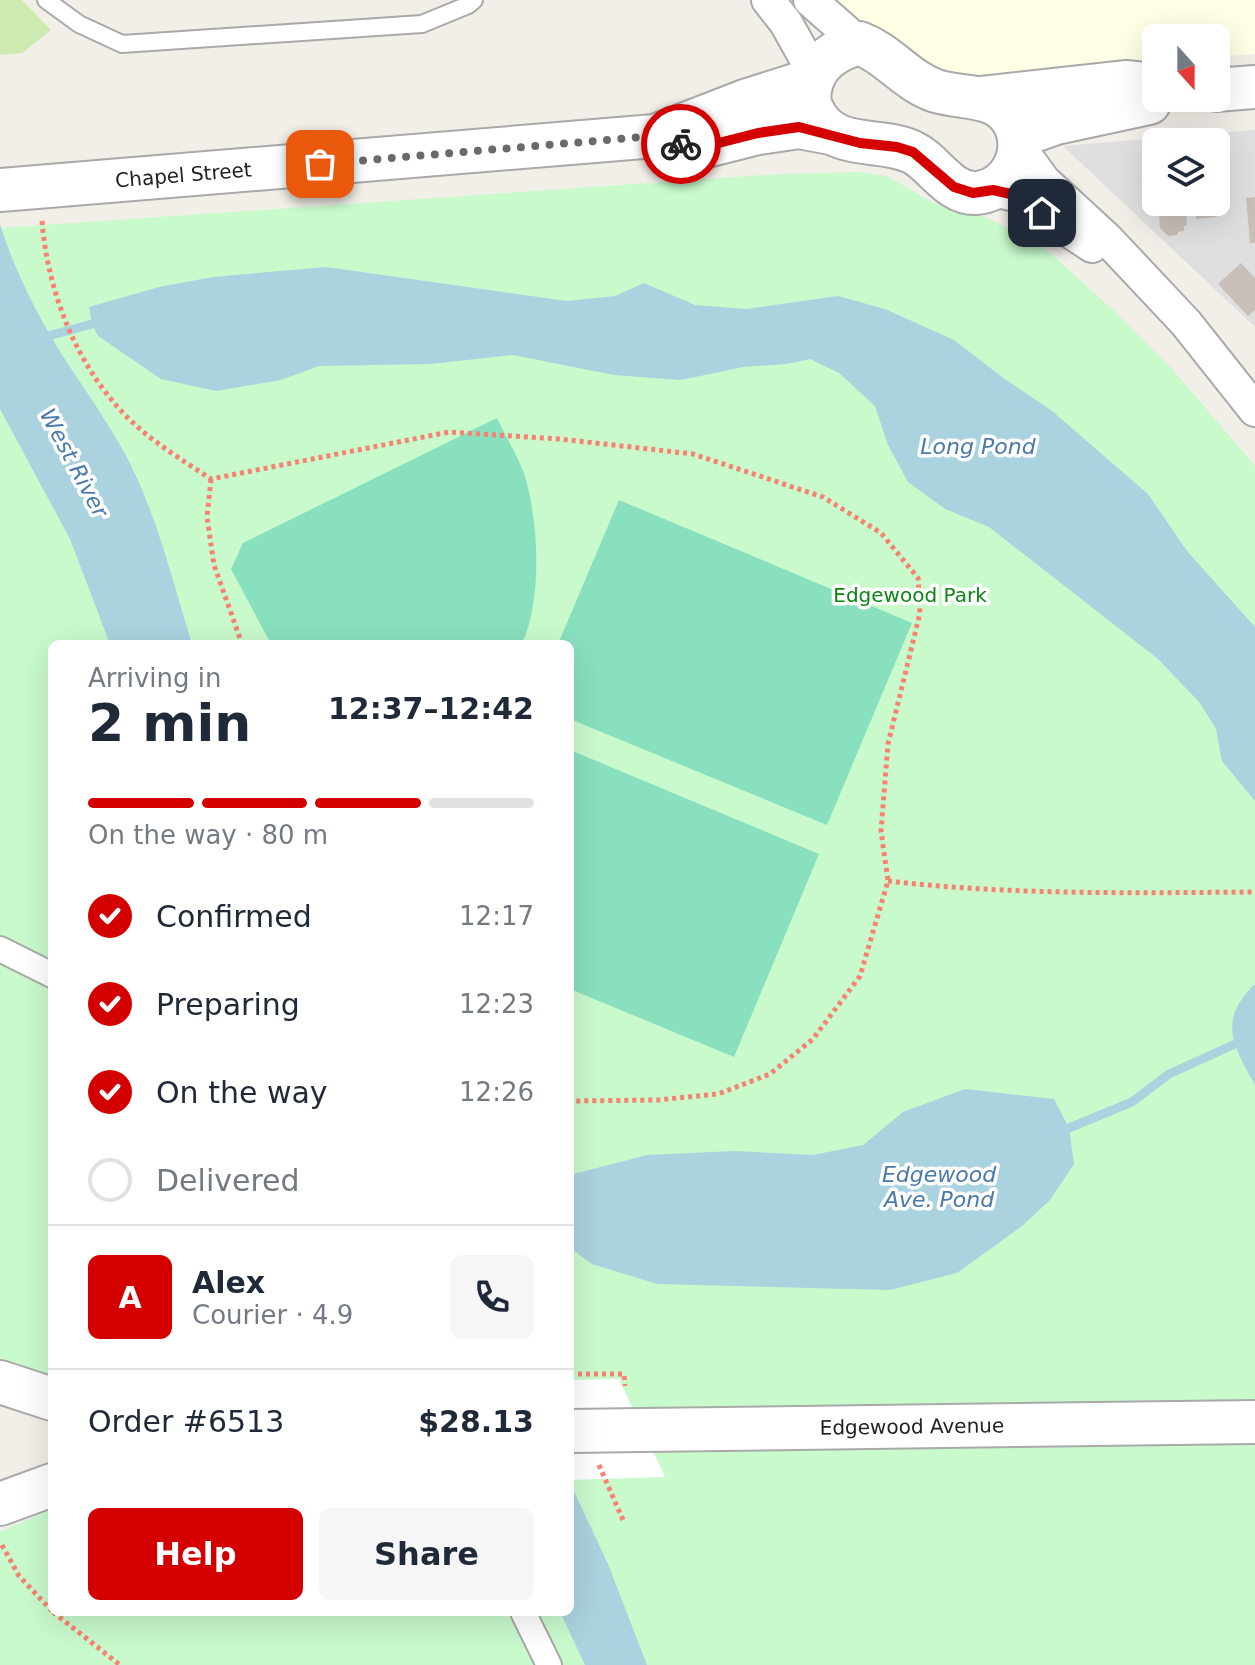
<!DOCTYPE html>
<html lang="en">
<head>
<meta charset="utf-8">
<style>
  :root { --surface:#fff; --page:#f6f6f7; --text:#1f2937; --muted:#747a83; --line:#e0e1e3; --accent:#d40000 }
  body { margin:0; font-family:"DejaVu Sans",sans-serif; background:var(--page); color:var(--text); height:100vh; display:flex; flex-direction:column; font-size:30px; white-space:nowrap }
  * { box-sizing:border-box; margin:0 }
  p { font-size:26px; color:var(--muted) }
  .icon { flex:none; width:44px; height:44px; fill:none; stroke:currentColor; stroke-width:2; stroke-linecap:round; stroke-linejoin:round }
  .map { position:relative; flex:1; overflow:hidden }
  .sheet { position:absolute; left:48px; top:640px; width:526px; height:976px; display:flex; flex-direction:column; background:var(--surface); border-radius:12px; box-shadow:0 8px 32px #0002 }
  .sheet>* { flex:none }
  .needle { width:52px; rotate:159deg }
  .fabs { position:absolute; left:1142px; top:24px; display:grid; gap:16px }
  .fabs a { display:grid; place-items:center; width:88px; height:88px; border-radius:12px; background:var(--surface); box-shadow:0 8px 32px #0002; font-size:40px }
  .pin { position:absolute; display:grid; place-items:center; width:68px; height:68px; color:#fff; margin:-34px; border-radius:16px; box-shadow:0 4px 12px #0006 }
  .courier { position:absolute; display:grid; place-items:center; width:80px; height:80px; margin:-40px; border:6px solid #d40000; border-radius:50%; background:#fff; color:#222; box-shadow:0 2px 10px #0007 }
  .headline em { font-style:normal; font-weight:600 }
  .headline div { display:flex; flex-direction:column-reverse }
  .headline { display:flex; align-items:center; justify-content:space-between; height:136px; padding:0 40px }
  h1 { font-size:52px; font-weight:600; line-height:60px }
  .bar { display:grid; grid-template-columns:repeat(4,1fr); gap:12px 8px; align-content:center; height:96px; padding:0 40px }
  .bar i { height:10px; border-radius:6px; background:var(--line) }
  .bar .active { background:var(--accent) }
  .bar p { grid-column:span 4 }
  .line { display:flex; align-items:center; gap:20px; padding:0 40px; border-top:2px solid var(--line) }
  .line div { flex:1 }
  .round { display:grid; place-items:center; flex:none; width:84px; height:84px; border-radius:12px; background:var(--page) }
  ol { padding:0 40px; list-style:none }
  li { display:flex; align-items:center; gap:24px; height:88px }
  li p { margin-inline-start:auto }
  li .icon { padding:8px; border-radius:50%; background:var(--accent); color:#fff; stroke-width:4 }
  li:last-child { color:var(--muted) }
  li i { width:44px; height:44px; border:4px solid var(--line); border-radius:50% }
  .cta { display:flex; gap:16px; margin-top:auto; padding:16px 40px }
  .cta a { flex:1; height:92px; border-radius:12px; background:var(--accent); color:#fff; font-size:32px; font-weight:600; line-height:92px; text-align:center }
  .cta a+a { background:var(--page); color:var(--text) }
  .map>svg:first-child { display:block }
</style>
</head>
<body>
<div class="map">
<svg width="1255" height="1665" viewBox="0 0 1255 1665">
  <rect width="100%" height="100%" fill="#f2efe9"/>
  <path fill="#e0dfdf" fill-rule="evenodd" d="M1255,130v197l-192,-181zM1156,142h60v60h-60z"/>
  <path fill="#ffffe5" d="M837,0h418v54l-39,3v-19h-60v24l-205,17 -79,-48z"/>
  <path fill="#cdebb0" d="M0,0h22l29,30 -29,23 -22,2z"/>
  <path fill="#c8facc" d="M856,172l31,4 45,26 25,10 26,4 56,27 73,66 61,61 82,96v1199h-1255v-133l52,-23v103h518v-968h-518v733l-52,-19v-1130l779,-54z"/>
  <g fill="#88e0be">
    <path d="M497,418c9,20 23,41 29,62 13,48 16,118 -4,164h-251l-40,-75 12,-26z"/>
    <path d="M619,500l293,123 -85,202 -257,-106v-75h-12z"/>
    <path d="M570,750l249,104 -85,203 -164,-68z"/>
  </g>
  <g fill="#aad3df">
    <path d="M0,224c14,46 40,97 66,137 25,38 51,74 70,115 24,52 39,113 56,168h-82l-40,-105 -70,-130z"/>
    <path d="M326,267l241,34 48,-5 29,-13 51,22 52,4 91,-13 47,13 69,31 48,37 50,34 96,83 39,57 68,76v174l-33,-40 -6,-32 -16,-26 -42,-44 -169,-132 -44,-18 -37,-27 -20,-37 -13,-39 -36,-33 -29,-14 -24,5 -43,3 -62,13 -67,-5 -101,-20 -83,9 -111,2 -38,14 -65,11 -55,-12 -63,-43 -6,-12 -3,-17 70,-20 54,-10z"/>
    <path d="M1255,984v101c-22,-40 -38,-64 0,-101z"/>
    <path d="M965,1089l89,10 15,29 5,36 -24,36 -28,26 -65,47 -67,17 -233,-6 -65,-20 -22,-16v-73l77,-20 87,-4 79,4 50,-10 40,-33z"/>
    <path d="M570,1483l38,81 39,101h-62l-25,-53h10z"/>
  </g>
  <path fill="#fff" d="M619,1379l46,98 -95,3v-100z"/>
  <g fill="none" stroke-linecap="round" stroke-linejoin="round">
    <g stroke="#aad3df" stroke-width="9">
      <path d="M41,338l51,-14 12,-1"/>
      <path d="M1069,1128l63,-26 37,-28 64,-29"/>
    </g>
  </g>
  <g fill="#c7bfb8">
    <path d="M1156,168v29h-6l-2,-28z"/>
    <path d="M1255,197v46h-5l-4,-45z"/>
    <path d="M1158,202h27l2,23 -3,1v5l-6,1v3l-10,1 -8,-8z"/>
    <path d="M1194,202h21l2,15 -21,2z"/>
    <path d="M1241,263l14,15v32l-7,6 -30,-32z"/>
  </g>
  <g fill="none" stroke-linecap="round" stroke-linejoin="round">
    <defs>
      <path id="service" d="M46,0l33,24 43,20 300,-20 46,-19 6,-5"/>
      <g id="pedestrian">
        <path d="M0,949l52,26"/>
        <path d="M523,1612l26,53"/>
      </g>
      <g id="minor">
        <path d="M768,0l18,23 29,52"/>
        <path d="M810,0l49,43"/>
        <path d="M1020,148l24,33 63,58 79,84 69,87"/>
        <path d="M993,190l22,5 77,51"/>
      </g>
      <g id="tertiary">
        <path d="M859,43c30,11 46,37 77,48 20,6 40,4 59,13 41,22 27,84 -18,89 -28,2 -43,-31 -65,-41 -31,-15 -73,-1 -95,-34 -6,-9 -9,-17 -7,-28 4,-27 25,-40 49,-47z"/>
        <path d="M1216,90l39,-3"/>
        <path d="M980,98l145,-16 31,3"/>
        <path d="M1019,136l37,-13 93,-20"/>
        <path d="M663,139l32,10 63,-16 41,-6 32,6"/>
        <path id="s1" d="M0,190l655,-54 90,-35 66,-21"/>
        <path d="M0,1382l52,17"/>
        <path id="s2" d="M642,1430l613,-8"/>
        <path d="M0,1504l52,-19"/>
      </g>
    </defs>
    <use href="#service" stroke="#a9a9a9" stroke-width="20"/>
    <use href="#pedestrian" stroke="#a9a9a9" stroke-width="28"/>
    <use href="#minor" stroke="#a9a9a9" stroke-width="36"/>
    <use href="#tertiary" stroke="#a9a9a9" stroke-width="46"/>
    <g stroke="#fa8072" stroke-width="5" stroke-dasharray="4 4" stroke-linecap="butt">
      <path d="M42,221c6,76 39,157 98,208 22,19 47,34 71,50l238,-47 111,7 133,15 130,43 58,36 37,45 2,35 -32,131 -7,87 7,50 -28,95 -47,63 -43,35 -52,20 -61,6 -87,1"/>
      <path d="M211,479l-4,38 7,48 28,79"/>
      <path d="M888,881c122,14 244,12 367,11"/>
      <path d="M570,1374h54l1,12"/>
      <path d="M599,1465l24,55"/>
      <path d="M2,1545l17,31 33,35"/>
      <path d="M53,1612l67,53"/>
    </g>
    <use href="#service" stroke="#fff" stroke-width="16"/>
    <use href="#pedestrian" stroke="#fff" stroke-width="24"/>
    <use href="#minor" stroke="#fff" stroke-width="32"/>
    <use href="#tertiary" stroke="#fff" stroke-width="42"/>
    <defs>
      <path id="tertiary-bridge" d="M570,1431l72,-1"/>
    </defs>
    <use href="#tertiary-bridge" stroke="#a9a9a9" stroke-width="46" stroke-linecap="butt"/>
    <use href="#tertiary-bridge" stroke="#fff" stroke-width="42"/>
  </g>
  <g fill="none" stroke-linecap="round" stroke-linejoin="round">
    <path stroke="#6b6a68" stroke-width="8" stroke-dasharray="0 14.4" d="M320,164l335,-28 26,8"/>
    <path stroke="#d40000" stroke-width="10" d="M681,144l14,5 63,-16 41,-6 61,16 37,4 16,5 41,35 19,6 20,-3 22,5 27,18"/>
  </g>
  <g text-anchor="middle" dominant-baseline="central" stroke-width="7" stroke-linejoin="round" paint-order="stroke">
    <g font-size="20" fill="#222" stroke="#fff">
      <text stroke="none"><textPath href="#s1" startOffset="184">Chapel Street</textPath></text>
      <text stroke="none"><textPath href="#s2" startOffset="270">Edgewood Avenue</textPath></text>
    </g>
    <g font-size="20" fill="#0c8416" stroke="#fff">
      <text x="910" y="595">Edgewood Park</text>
    </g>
    <g font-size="22" font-style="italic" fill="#4a7aab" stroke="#fff">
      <text x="978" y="446">Long Pond</text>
      <text transform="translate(74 463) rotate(62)">West River</text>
      <text x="939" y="1174">Edgewood<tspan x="939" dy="25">Ave. Pond</tspan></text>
    </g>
  </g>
</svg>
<div class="fabs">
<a><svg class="needle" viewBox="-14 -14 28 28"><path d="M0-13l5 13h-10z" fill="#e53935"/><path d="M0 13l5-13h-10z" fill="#747a83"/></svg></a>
<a><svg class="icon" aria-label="layers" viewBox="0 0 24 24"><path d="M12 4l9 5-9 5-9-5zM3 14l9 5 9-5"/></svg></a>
</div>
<div class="pin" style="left:320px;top:164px;background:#ea580c"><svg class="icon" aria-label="bag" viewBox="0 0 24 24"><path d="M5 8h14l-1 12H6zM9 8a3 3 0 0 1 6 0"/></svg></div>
<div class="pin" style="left:1042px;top:213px;background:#1f2937"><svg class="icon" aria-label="home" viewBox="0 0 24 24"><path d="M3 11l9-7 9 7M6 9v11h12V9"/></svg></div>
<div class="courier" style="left:681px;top:144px"><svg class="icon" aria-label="bike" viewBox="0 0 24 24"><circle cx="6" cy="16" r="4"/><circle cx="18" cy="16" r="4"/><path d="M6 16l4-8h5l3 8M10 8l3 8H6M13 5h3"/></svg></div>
<section class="sheet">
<div class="headline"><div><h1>2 min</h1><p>Arriving in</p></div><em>12:37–12:42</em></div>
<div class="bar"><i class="active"></i><i class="active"></i><i class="active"></i><i></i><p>On the way · 80 m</p></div>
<ol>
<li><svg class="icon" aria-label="check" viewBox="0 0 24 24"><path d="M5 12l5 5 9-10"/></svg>Confirmed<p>12:17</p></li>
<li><svg class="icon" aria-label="check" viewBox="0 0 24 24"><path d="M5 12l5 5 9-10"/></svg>Preparing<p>12:23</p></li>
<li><svg class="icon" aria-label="check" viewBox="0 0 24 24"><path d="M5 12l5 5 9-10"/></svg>On the way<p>12:26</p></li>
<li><i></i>Delivered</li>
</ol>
<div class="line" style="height:144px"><b class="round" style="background:var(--accent);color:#fff">A</b><div><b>Alex</b><p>Courier · 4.9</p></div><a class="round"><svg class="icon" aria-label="phone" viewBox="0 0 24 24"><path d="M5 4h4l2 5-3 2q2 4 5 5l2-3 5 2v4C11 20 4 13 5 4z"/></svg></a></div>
<div class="line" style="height:104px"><div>Order #6513</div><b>$28.13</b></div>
<div class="cta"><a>Help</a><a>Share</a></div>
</section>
</div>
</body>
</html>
